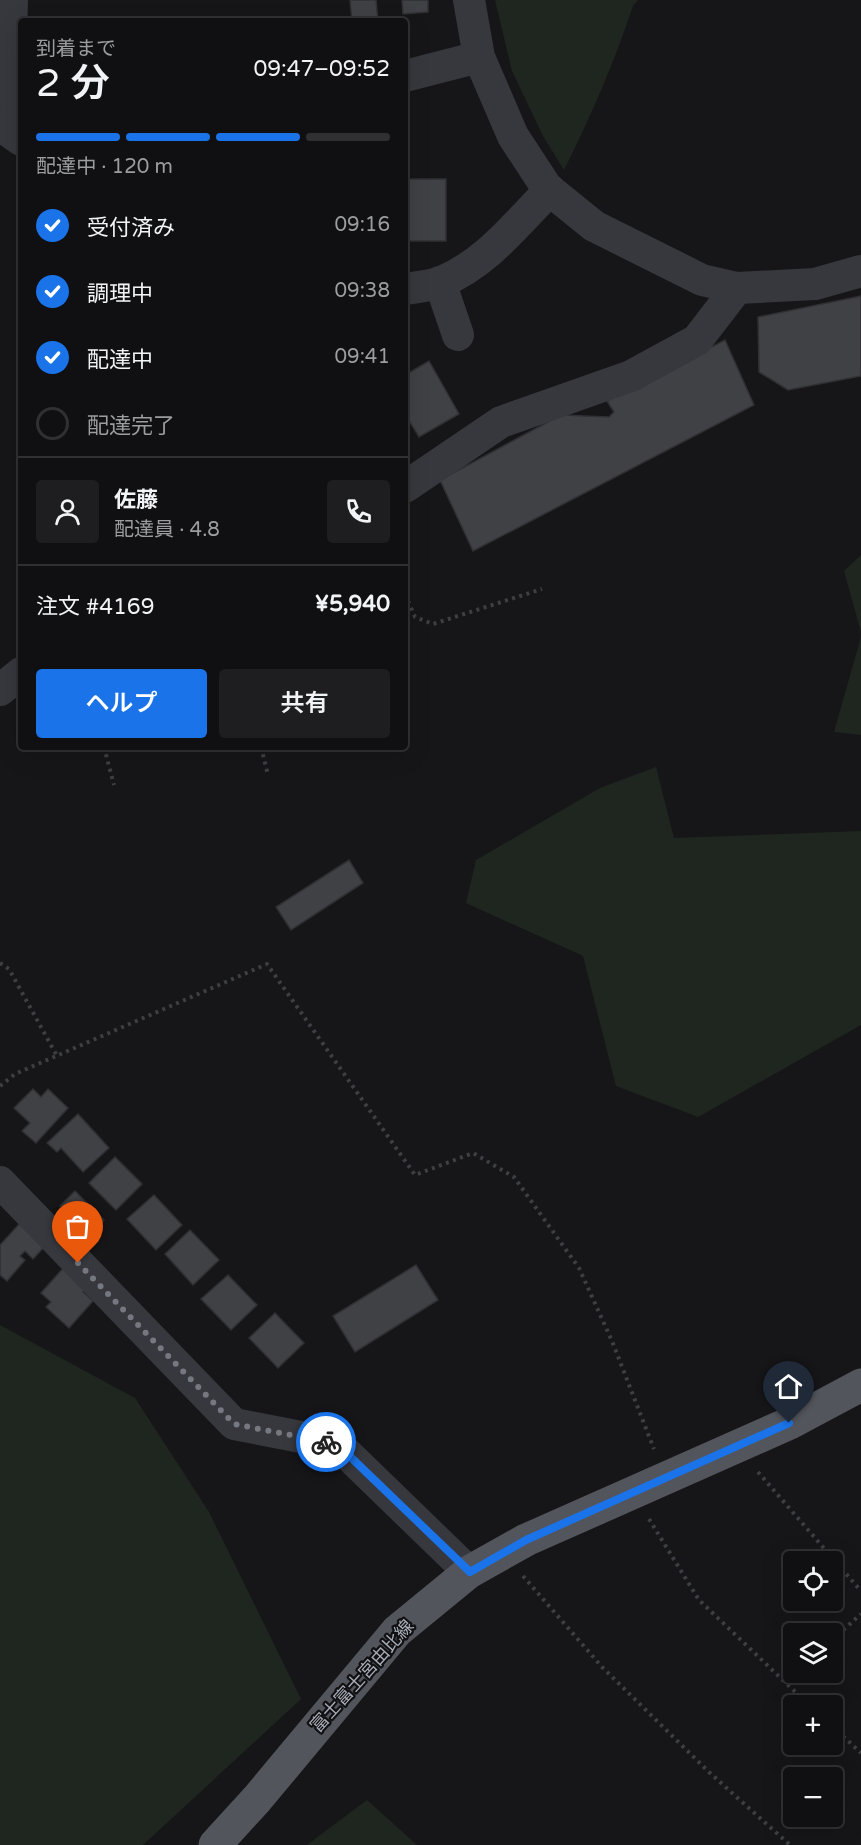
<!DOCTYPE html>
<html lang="ja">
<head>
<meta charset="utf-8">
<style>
  :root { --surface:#101012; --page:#1e1e20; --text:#f1f3f6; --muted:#9c9d9f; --line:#303032; --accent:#1a73e8 }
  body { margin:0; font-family:"Varela Round","Noto Sans JP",sans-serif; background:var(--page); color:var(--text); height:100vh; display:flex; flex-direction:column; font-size:22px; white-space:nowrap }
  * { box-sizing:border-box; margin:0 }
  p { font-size:20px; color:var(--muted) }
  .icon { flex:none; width:33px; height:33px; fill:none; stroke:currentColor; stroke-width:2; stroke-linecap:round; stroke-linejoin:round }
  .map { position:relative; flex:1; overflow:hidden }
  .details { position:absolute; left:18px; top:18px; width:390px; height:732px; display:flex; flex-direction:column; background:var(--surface); border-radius:6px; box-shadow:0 6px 24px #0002,0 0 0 2px var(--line) }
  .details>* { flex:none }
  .tools { position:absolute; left:783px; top:1551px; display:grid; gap:12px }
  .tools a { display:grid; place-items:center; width:60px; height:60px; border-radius:6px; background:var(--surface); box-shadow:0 6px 24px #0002,0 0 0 2px var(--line); font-size:30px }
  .pin { position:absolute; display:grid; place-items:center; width:51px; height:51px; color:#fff; margin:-62px -26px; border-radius:50% 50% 50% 0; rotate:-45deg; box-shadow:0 0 6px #0007 }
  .pin .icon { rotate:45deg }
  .courier { position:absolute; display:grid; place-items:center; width:60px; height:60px; margin:-30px; border:4px solid #1a73e8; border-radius:50%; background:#fff; color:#222; box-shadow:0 2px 8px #0007 }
  .head em { font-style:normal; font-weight:600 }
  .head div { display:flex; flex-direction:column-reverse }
  .head { display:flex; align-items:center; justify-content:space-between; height:102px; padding:0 18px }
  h1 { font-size:39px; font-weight:600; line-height:45px }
  .bar { display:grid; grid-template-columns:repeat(4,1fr); gap:9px 6px; align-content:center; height:72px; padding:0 18px }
  .bar i { height:8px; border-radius:4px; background:var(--line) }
  .bar .current { background:var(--accent) }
  .bar p { grid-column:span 4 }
  .line { display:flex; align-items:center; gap:15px; padding:0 18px; border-top:2px solid var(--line) }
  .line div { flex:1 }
  .round { display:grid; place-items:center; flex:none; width:63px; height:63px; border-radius:6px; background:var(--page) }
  ol { padding:0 18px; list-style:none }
  li { display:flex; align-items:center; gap:18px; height:66px }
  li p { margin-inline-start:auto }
  li .icon { padding:6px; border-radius:50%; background:var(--accent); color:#fff; stroke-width:4 }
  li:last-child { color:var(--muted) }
  li i { width:33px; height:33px; border:3px solid var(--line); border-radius:50% }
  .action { display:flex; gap:12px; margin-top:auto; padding:12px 18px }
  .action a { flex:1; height:69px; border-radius:6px; background:var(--accent); color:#fff; font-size:24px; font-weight:600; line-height:69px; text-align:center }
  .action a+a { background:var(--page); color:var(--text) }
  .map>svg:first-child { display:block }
</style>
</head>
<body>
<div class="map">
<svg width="861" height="1845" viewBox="0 0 861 1845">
  <rect width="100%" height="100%" fill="#161618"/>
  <g fill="#1e261f">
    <path d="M495,0h143l-5,6c-19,57 -42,110 -69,164l-21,-34 -31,-65z"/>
    <path d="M861,555v77l-17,-61z"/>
    <path d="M861,637v98l-27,-3z"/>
    <path d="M656,767l18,71 187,-7v194l-163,92 -82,-31 -33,-130 -117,-53 10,-43 124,-72z"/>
    <path d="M0,1325l135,73 74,114 92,187 -158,146h-143z"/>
    <path d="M367,1800l50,45h-110z"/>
  </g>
  <g fill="#404145" stroke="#303034" stroke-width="1.5">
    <path d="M350,0h26l2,21h-26z"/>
    <path d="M402,0h26v12l-25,2z"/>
    <rect x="405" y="179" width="41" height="62"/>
    <path d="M861,296v80l-73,14 -29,-18 -1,-55z"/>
    <path d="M725,340l29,65 -281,146 -33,-71 121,-65 48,2 5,-5 -7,-11z"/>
    <path d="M429,361l30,53 -40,23 -14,-23v-39z"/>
    <path d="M349,860l14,23 -72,47 -15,-23z"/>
    <path d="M33,1089l8,8 7,-8 20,19 -32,35 -14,-12 8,-8 -16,-15z"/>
    <path d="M78,1114l31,34 -26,24 -22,-24 -4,4 -10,-9z"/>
    <path d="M115,1157l27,27 -26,26 -27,-27z"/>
    <path d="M75,1191l29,29 -14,15 -30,-29z"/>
    <path d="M154,1195l28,30 -26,25 -29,-31z"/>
    <path d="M21,1222l25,23 -13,14 -8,-8 -5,5 5,4 -18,21 -7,-6v-30z"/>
    <path d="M190,1230l29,30 -26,25 -28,-31z"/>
    <path d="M66,1265l23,21 -6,6 10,9 -24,27 -23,-21 5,-5 -10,-9z"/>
    <path d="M416,1265l22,35 -83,52 -22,-36z"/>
    <path d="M228,1275l29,30 -26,25 -30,-31z"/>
    <path d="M275,1313l29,30 -26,25 -29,-30z"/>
  </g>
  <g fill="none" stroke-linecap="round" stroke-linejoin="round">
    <g stroke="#3d3f44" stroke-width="4" stroke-dasharray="3 4.5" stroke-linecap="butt">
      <path d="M405,594l10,23 18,7 109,-35"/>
      <path d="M104,747l10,38"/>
      <path d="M261,747l7,28"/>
      <path d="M0,963l9,6 48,87"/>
      <path d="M0,1086l15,-12 252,-110 148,211 58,-22 41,24 65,91 33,73 42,108"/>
      <path d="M758,1472l103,119"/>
      <path d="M649,1519l50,81 111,106"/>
      <path d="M523,1576l79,91 109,107 79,71"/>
      <path d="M832,1640l29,-26"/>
      <path d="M786,1682l11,-10"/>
      <path d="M832,1726l29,27"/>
    </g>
    <g stroke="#37383d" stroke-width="32">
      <path d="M469,0l10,57 34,79 34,52 47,38 108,54 35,8 78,-4 46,-13"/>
      <path d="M405,76l74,-19"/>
      <path d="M9,102l3,-102"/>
      <path d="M0,125l21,15"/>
      <path d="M440,282l18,53"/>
      <path d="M405,289c12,-2 25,-3 36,-7 45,-18 76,-59 109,-92"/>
      <path d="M405,487l96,-65 130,-46 66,-36 40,-52"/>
      <path d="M0,690l21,-17"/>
      <path d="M0,1182l234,242 103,20 132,128"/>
    </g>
    <path stroke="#53555c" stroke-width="33" d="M215,1845l42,-46 140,-168 72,-59 57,-32 264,-117 71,-38"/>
  </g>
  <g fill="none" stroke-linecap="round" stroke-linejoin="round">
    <path stroke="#757880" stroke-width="6" stroke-dasharray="0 10.8" d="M78,1263l156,161 92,18"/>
    <path stroke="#1a73e8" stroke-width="8" d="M326,1442l11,2 133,128 56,-32 263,-117"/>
  </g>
  <g text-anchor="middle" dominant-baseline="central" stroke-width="4.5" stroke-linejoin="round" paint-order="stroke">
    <g font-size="18" fill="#a8adb8" stroke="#111113">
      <text transform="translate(362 1676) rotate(-48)">富士富士宮由比線</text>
    </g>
  </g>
</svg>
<div class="tools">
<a><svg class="icon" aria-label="locate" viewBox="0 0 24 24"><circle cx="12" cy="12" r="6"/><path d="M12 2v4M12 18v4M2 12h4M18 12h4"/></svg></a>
<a><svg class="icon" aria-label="layers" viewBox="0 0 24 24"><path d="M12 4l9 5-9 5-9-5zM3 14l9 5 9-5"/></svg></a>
<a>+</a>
<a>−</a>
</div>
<div class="pin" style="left:78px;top:1263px;background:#ea580c"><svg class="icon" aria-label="bag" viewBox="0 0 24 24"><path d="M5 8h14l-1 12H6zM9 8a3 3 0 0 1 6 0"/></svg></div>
<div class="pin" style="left:789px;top:1423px;background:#1f2937"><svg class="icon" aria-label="home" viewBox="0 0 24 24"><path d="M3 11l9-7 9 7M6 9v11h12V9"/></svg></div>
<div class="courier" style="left:326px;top:1442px"><svg class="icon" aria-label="bike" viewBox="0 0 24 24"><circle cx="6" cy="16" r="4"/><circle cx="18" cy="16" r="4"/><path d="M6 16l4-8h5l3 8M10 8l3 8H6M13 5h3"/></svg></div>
<section class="details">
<div class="head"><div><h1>2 分</h1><p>到着まで</p></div><em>09:47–09:52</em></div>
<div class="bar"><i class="current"></i><i class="current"></i><i class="current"></i><i></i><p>配達中 · 120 m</p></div>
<ol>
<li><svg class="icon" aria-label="check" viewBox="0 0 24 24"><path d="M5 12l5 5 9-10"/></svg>受付済み<p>09:16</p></li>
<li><svg class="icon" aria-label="check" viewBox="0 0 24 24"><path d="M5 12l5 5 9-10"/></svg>調理中<p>09:38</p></li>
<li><svg class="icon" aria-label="check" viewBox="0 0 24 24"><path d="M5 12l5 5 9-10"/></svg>配達中<p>09:41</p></li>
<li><i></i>配達完了</li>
</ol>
<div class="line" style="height:108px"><a class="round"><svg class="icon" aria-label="person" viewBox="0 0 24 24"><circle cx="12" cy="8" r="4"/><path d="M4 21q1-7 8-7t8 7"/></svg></a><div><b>佐藤</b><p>配達員 · 4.8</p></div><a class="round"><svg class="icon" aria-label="phone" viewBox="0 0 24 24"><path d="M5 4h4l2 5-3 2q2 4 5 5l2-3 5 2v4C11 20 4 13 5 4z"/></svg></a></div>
<div class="line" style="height:78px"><div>注文 #4169</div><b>¥5,940</b></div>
<div class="action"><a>ヘルプ</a><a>共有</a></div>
</section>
</div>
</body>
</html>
